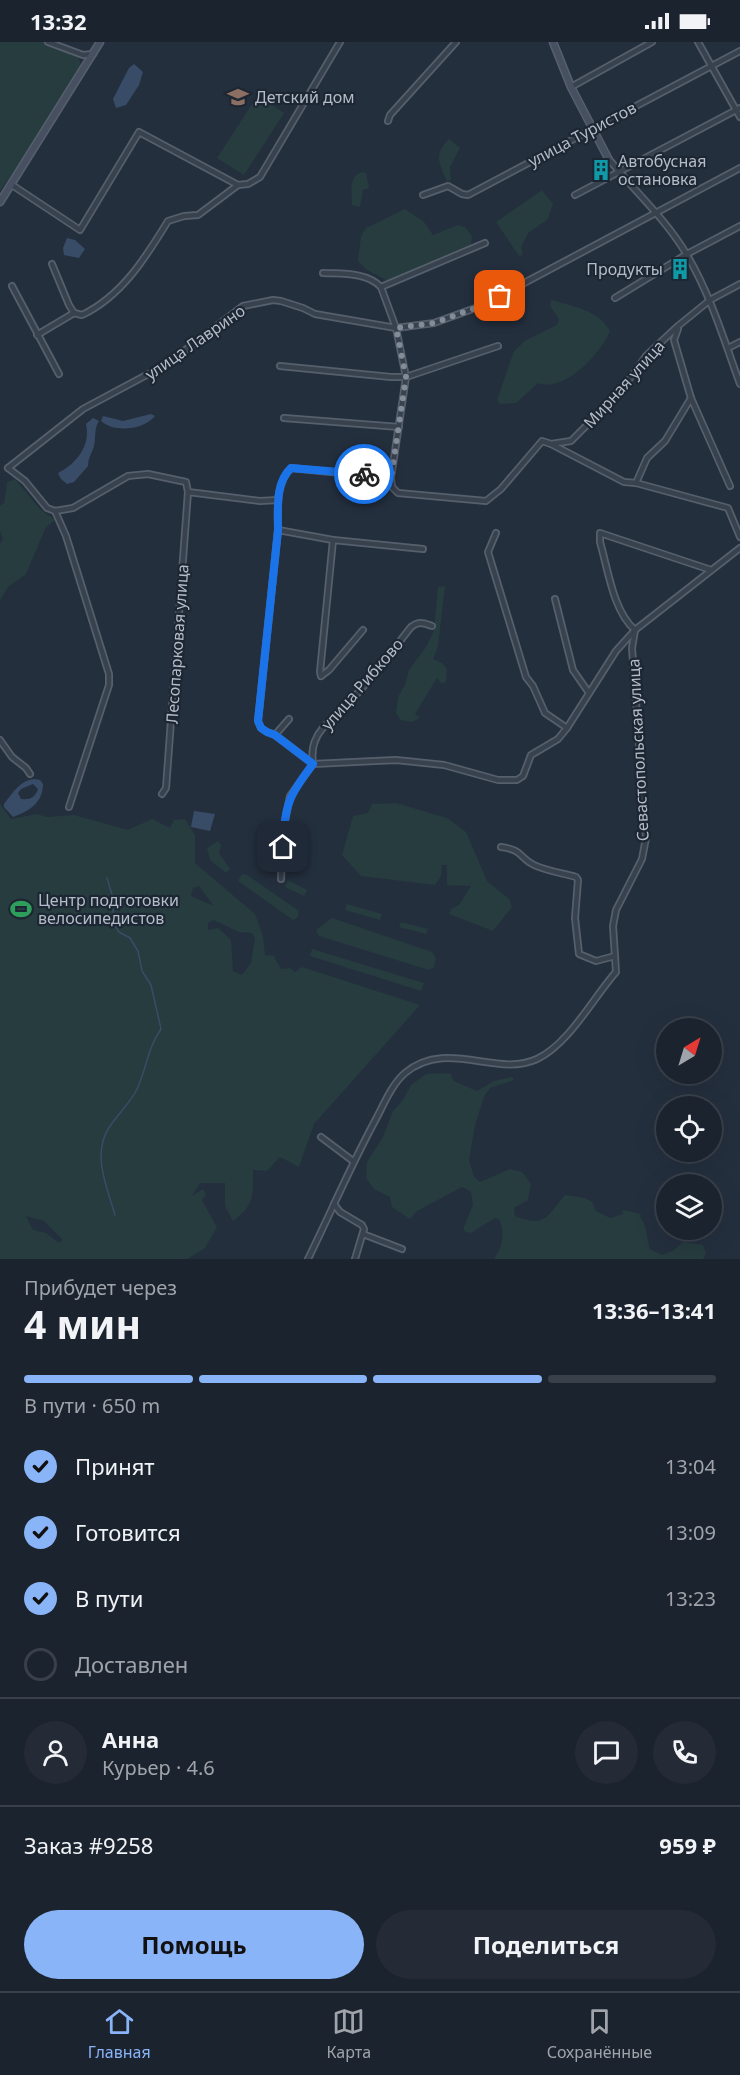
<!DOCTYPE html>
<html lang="ru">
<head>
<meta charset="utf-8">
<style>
  :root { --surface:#1b232e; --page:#242b36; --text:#f1f3f6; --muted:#a0a4aa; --line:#39404a; --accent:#8ab4f8 }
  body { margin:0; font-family:"Noto Sans",sans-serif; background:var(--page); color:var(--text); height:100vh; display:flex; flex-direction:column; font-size:22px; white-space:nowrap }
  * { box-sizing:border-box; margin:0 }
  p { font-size:20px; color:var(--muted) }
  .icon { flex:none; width:33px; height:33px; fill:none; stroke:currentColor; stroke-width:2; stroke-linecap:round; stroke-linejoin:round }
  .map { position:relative; height:1217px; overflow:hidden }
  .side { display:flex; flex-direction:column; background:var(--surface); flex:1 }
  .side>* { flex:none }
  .needle { width:39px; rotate:38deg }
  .fabs { position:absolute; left:656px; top:976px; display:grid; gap:12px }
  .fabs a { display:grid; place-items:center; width:66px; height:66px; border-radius:50%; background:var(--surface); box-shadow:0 6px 24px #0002,0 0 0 2px var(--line); font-size:30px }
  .pin { position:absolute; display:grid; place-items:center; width:51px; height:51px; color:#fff; margin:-26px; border-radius:12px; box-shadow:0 3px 9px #0006 }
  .courier { position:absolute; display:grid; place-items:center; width:60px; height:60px; margin:-30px; border:4px solid #1a73e8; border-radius:50%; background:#fff; color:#222; box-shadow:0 2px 8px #0007 }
  .summary em { font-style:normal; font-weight:700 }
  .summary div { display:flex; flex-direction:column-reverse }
  .summary { display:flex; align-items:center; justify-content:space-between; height:102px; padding:0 24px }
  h1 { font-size:39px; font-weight:700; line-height:45px }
  .bar { display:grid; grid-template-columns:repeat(4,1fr); gap:9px 6px; align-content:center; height:72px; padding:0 24px }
  .bar i { height:8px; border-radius:4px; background:var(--line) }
  .bar .selected { background:var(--accent) }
  .bar p { grid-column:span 4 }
  .line { display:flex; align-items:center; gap:15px; padding:0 24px; border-top:2px solid var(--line) }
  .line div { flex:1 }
  .round { display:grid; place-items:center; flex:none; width:63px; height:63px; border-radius:32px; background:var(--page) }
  ol { padding:0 24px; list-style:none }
  li { display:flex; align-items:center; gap:18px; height:66px }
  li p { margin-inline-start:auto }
  li .icon { padding:6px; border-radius:50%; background:var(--accent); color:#111; stroke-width:4 }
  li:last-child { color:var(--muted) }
  li i { width:33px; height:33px; border:3px solid var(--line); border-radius:50% }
  .button { display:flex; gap:12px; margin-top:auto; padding:12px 24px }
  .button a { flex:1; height:69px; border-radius:36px; background:var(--accent); color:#111; font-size:24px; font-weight:700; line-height:69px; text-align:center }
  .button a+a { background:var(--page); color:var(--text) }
  .status { display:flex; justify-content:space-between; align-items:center; height:42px; padding:0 30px; background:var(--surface); direction:ltr }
  .status svg { height:16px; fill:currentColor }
  .tabs { display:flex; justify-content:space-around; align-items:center; height:84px; border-top:2px solid var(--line); background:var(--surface); font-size:16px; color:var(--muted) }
  .tabs a { display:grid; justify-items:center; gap:3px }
  .tabs .selected { color:var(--accent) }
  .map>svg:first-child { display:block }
</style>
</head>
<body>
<div class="status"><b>13:32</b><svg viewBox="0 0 49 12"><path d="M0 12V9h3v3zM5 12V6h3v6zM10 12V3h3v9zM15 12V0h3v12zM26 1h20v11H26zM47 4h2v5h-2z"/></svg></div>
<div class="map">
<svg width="740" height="1217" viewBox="0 0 740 1217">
  <rect width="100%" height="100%" fill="#242f3e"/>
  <g fill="#263c3f" fill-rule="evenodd">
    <path d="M0,0h51l27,14 3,9 -5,17 -76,109z"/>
    <path d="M258,53l26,18 -40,62 -27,-17z"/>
    <path d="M449,97l11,9 -10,19 1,13 -4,1c-8,-19 -14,-26 2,-42z"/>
    <path d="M362,130l4,1 3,15 -6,2 -3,17 -8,-2c0,-13 -4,-29 10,-33z"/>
    <path d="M542,148l11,14 -5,15 -20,14 -7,14 2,8 -4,1 -23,-34z"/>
    <path d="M405,167l19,13 9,13 25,-10 7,2 7,9 -1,9 -83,36 -21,-11 -9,-9 3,-25 5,-8z"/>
    <path d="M551,258c21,6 48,10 59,31 -9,22 -45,62 -72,52l-22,20 -16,1 -3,-4 17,-49 12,-11 31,-15 2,-6 -9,-13z"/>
    <path d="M15,437l25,30 15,11 -9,7 -20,47 -18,13 -8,13v-56l3,-5 -3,-8v-25l4,-3 3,-21z"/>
    <path d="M445,544l-7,60 -5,13 9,4 5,6 -1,12 -4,3 -5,-6 -22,36 5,4 -8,4 -11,-2 -5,-7 2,-16 7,-12 4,-15 17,-23 8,-16 4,-44z"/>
    <path d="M396,761l51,15 19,14 21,49 22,18 3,8 -19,24 -44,-17 2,-5 8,-4 12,-19 -24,-1v-20h-5l-1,11 -6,9 -74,-9 -19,-21 11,-39 15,-3 4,-9z"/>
    <path d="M0,762l11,15 26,-5 10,3 27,-2 54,15 24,-11 18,9 4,-8 11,-1 10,16v28l60,51 8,22 2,19 9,1 7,13 9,-1 5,4 7,-5 118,38 -106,119 -15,43 -19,-10 -13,14 -14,-1c0,25 2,35 -20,51l-8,-15v-23h-25l-8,13 11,-7 3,5 -4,6 15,27 -12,21 -18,11h-187zM199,844l15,20 -23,-10 2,-8zM214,878l25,12 13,1 3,5 -4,25 -9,12 -9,-4 -2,-31 -13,-12 -10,2v-7zM26,1174l18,5 19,19 -4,3 -13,-10 -13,-3z"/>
    <path d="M218,799l3,4 -2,8 11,16 -4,4 -16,-13 -3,-12z"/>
    <path d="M263,816l12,6 -2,6 -4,2 -11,-6 1,-7z"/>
    <path d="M242,832l5,1 52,36 -1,6 -5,3 -55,-39z"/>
    <path d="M288,838l19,10 -3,6 -19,-9z"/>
    <path d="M347,862l35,10 -2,6 -35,-10z"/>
    <path d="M332,876l100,34 4,6 -2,9 -5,3 -110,-34 -3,-6z"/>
    <path d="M401,880l27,7 -2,5 -27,-7z"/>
    <path d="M312,907l112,34 -3,8 -111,-35z"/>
    <path d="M450,1031l4,8 23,10 17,-10 18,-4 2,3 -24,8 -6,9 -9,28 -6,35 5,17 6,5 30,-13 12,3 9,12 -3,16 -14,8 1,8c31,12 31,1 50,-21l20,3 7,4 4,9 14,7 14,-4 -2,-1 1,-3 18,4 -1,3c8,11 6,20 10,32l12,6 12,-5 9,-8 20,3 3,8 -3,6h-209c9,-13 10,-24 6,-39l-5,-2 -24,15 -7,-2v-4l9,-22 -2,-13 -9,-5 -45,24 -7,8 -18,-12 -2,-10 -16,-8 -8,-11 1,-16 16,-25 10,-26 10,-11 8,-15 15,-11z"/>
  </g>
  <g fill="#394c67" fill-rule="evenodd">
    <path d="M134,22l9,8 -4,13 -13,20 -10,3 -3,-9 16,-31z"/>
    <path d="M67,196l8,2 10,9 -6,9 -15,-3 -1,-7z"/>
    <path d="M151,372l4,2c-11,14 -41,17 -54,5l2,-5 20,5z"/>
    <path d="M93,376l6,3c-5,7 -3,16 -5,25 -2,7 -6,12 -6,20l-14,16 -7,2 -6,-5 -3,-6c18,-9 33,-27 28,-49z"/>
    <path d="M34,737l6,1 3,4c0,18 -13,27 -30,33l-9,-10v-3c9,-11 15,-23 30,-25zM33,742l5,5c-3,9 -8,11 -17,10l-3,-6 3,-4z"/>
    <path d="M194,769l21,3 -5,17 -19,-4z"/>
  </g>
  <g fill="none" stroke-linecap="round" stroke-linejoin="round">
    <path stroke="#394c67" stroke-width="1.5" d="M107,836l7,23 -2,20 7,11 11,6 8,13 4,20 9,14 10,44c-14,20 -14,39 -24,60 -6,13 -19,25 -27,37 -19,27 -3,61 5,89"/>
    <defs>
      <g id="street">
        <path d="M48,0l35,13 10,-1"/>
        <path d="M698,0l42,75"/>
        <path d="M571,45l81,-45"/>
        <path d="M388,79l2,-6 66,-73"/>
        <path d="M608,116c26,33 58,61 79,97 24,41 37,85 53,129"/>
        <path d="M12,143l68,45 59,-98 99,53"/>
        <path d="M423,153l25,-9 14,8 6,1 272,-144"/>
        <path d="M575,153l165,-87"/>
        <path d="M52,222l17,41 5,8"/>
        <path d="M323,231c19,1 44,-1 58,14l104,-44"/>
        <path d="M12,244l47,88"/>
        <path d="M381,245l15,41 10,49 -15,101 1,9 6,6 88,8 15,-12 41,-48 9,3 20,-3 49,-49 26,-36 32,-30 32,-26 30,-16"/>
        <path d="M615,256l72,-44 53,-28"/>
        <path d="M74,271l8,2c40,-19 64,-58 86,-94l16,-5 14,-1 40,-30 10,-1 12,-7 80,-135"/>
        <path d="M678,287l-4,11 17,58 39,88"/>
        <path d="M37,293l37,-22"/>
        <path d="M728,306l12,-6"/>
        <path d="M280,324l111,11h15l92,-31"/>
        <path d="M284,376l115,9"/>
        <path d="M551,402l73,38 12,1 92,25 12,29"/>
        <path d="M8,426l75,-59 84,-45 76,-58 30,-6 8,1 22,7 12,6 81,14 38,-5 47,-17 259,-138"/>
        <path d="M8,426l17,13 22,27 8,3 18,-3 55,-32 20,-2 38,8 2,10 72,9 18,-1"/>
        <path d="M391,436l-100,-10c-16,16 -13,41 -13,62l-20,191 3,7 6,4 8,3 38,29 83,-4 48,5 54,15h19l6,-4 8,-21 27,-16 9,-11 49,-77 19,-21 105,-82"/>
        <path d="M636,441l11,-25 18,-17 26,-43"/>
        <path d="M55,469l11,25 43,138v11l-40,122"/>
        <path d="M278,488l55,10 90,9"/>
        <path d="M496,491l-8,19 38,125 7,9 12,27 22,15"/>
        <path d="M555,557l18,71 16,23"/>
        <path d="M635,588c-22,-19 -27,-61 -35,-88v-9l111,37"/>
        <path d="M321,634l-1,-4 13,-132"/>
        <path d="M321,634l8,-6 34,-40"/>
        <path d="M275,693l14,-16"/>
        <path d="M0,698l12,17 14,11 4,6"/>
        <path d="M162,752l4,-6 22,-296"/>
        <path d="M501,805c23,3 18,11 33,18 13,6 28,8 42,12l2,3 -3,38 4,36 17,7 19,-5"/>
        <path d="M281,837l2,-48 7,-35 23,-32c-1,-8 -1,-16 2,-23 5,-14 17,-21 27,-31 26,-26 47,-55 69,-83 8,-6 12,-4 21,-1"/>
        <path d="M321,1095l32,24"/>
        <path d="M334,1162l6,8 22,13 2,4 -9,30"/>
        <path d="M363,1192l39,15"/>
        <path d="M308,1217c23,-47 43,-94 68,-140 8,-15 16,-35 29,-46 42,-35 91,5 132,-14 32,-15 56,-61 79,-87l-3,-46 3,-16 26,-51 4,-21 -14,-190 3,-18"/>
      </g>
      <g id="secondary">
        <path d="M553,0l18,45 37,71"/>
        <path d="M0,160l100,-160"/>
      </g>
    </defs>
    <use href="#street" stroke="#565f6c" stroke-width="8"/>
    <use href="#secondary" stroke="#565f6c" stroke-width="9"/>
    <use href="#street" stroke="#38414e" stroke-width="4.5"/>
    <use href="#secondary" stroke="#465061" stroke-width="6"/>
  </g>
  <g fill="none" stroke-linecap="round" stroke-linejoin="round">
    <path stroke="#828b98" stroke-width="6" stroke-dasharray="0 10.8" d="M364,432l27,4 15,-101 -10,-49 38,-5 47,-17 19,-10"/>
    <path stroke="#1a73e8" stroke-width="8" d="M283,805c1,-41 6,-52 30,-83l-38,-29 -8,-3 -6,-4 -3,-7 20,-191c0,-21 -3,-47 13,-62l73,6"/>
  </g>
  <defs>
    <symbol id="school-bare" viewBox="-9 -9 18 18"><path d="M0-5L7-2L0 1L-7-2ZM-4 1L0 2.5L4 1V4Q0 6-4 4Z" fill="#8d6e63" stroke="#1d2633" stroke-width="2.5" paint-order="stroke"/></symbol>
    <symbol id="building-bare" viewBox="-9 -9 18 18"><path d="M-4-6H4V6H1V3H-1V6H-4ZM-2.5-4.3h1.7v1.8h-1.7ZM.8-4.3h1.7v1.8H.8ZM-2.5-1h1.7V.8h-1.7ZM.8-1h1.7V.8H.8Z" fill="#0f9aa8" stroke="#1d2633" stroke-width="2.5" paint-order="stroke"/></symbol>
    <symbol id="stadium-bare" viewBox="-9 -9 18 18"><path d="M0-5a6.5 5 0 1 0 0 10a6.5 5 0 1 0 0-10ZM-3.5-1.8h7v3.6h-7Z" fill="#2e9e5b" stroke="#1d2633" stroke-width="2.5" paint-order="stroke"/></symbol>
  </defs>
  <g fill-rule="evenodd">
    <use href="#school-bare" x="223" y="40" width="30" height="30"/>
    <use href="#building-bare" x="586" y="113" width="30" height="30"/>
    <use href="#building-bare" x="665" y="212" width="30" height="30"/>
    <use href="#stadium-bare" x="6" y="852" width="30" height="30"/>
  </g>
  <g text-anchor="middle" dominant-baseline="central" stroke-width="4.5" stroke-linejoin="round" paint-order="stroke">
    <g font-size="16" fill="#b4bcc9" stroke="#1d2633" text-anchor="start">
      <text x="255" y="55">Детский дом</text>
      <text x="618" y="119">Автобусная<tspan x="618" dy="18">остановка</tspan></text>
      <text x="663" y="227" text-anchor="end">Продукты</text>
      <text x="38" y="858">Центр подготовки<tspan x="38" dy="18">велосипедистов</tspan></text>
    </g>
    <g font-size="16" fill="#b4bcc9" stroke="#1d2633">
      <text transform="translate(582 92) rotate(-28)">улица Туристов</text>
      <text transform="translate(195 300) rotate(-35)">улица Лаврино</text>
      <text transform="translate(624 342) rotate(-48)">Мирная улица</text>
      <text transform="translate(177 602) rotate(-86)">Лесопарковая улица</text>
      <text transform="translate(362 642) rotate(-49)">улица Рибково</text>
      <text transform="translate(638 708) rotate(-93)">Севастопольская улица</text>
    </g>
  </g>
</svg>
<div class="fabs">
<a><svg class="needle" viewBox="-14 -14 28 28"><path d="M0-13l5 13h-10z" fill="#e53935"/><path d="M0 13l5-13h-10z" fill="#a0a4aa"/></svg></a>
<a><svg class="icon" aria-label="locate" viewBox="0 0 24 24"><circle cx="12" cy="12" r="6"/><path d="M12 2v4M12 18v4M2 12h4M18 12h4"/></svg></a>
<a><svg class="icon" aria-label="layers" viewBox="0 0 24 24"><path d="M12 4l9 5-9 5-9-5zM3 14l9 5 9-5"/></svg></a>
</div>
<div class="pin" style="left:500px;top:254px;background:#ea580c"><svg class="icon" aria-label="bag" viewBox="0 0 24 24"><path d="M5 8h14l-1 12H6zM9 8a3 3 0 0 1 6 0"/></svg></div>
<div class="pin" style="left:283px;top:805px;background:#1f2937"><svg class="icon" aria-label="home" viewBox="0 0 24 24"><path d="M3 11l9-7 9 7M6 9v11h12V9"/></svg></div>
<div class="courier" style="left:364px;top:432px"><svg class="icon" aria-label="bike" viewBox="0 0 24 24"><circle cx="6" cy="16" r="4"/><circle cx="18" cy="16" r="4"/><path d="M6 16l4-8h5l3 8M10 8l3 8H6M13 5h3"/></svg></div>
</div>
<section class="side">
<div class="summary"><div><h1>4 мин</h1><p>Прибудет через</p></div><em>13:36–13:41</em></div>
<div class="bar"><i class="selected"></i><i class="selected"></i><i class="selected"></i><i></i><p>В пути · 650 m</p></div>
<ol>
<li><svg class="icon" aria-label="check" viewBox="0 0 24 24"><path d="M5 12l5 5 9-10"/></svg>Принят<p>13:04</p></li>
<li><svg class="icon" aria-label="check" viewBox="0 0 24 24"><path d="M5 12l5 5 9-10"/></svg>Готовится<p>13:09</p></li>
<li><svg class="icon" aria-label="check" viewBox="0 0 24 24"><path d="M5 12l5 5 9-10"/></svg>В пути<p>13:23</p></li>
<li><i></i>Доставлен</li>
</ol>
<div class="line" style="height:108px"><a class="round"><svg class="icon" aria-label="person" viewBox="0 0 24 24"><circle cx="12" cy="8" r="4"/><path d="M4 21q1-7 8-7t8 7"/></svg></a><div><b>Анна</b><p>Курьер · 4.6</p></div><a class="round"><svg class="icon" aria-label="chat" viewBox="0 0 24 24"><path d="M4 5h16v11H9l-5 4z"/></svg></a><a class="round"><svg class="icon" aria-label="phone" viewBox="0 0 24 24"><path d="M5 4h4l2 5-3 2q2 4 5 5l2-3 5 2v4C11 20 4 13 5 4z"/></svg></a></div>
<div class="line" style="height:78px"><div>Заказ #9258</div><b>959 ₽</b></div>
<div class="button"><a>Помощь</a><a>Поделиться</a></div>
</section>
<nav class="tabs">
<a class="selected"><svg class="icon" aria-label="home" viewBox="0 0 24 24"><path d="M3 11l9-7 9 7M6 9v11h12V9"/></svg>Главная</a>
<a><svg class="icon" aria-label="map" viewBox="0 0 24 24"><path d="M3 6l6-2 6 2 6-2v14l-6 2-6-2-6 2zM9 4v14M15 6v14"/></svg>Карта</a>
<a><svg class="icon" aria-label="saved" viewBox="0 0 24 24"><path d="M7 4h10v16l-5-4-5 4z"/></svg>Сохранённые</a>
</nav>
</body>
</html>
